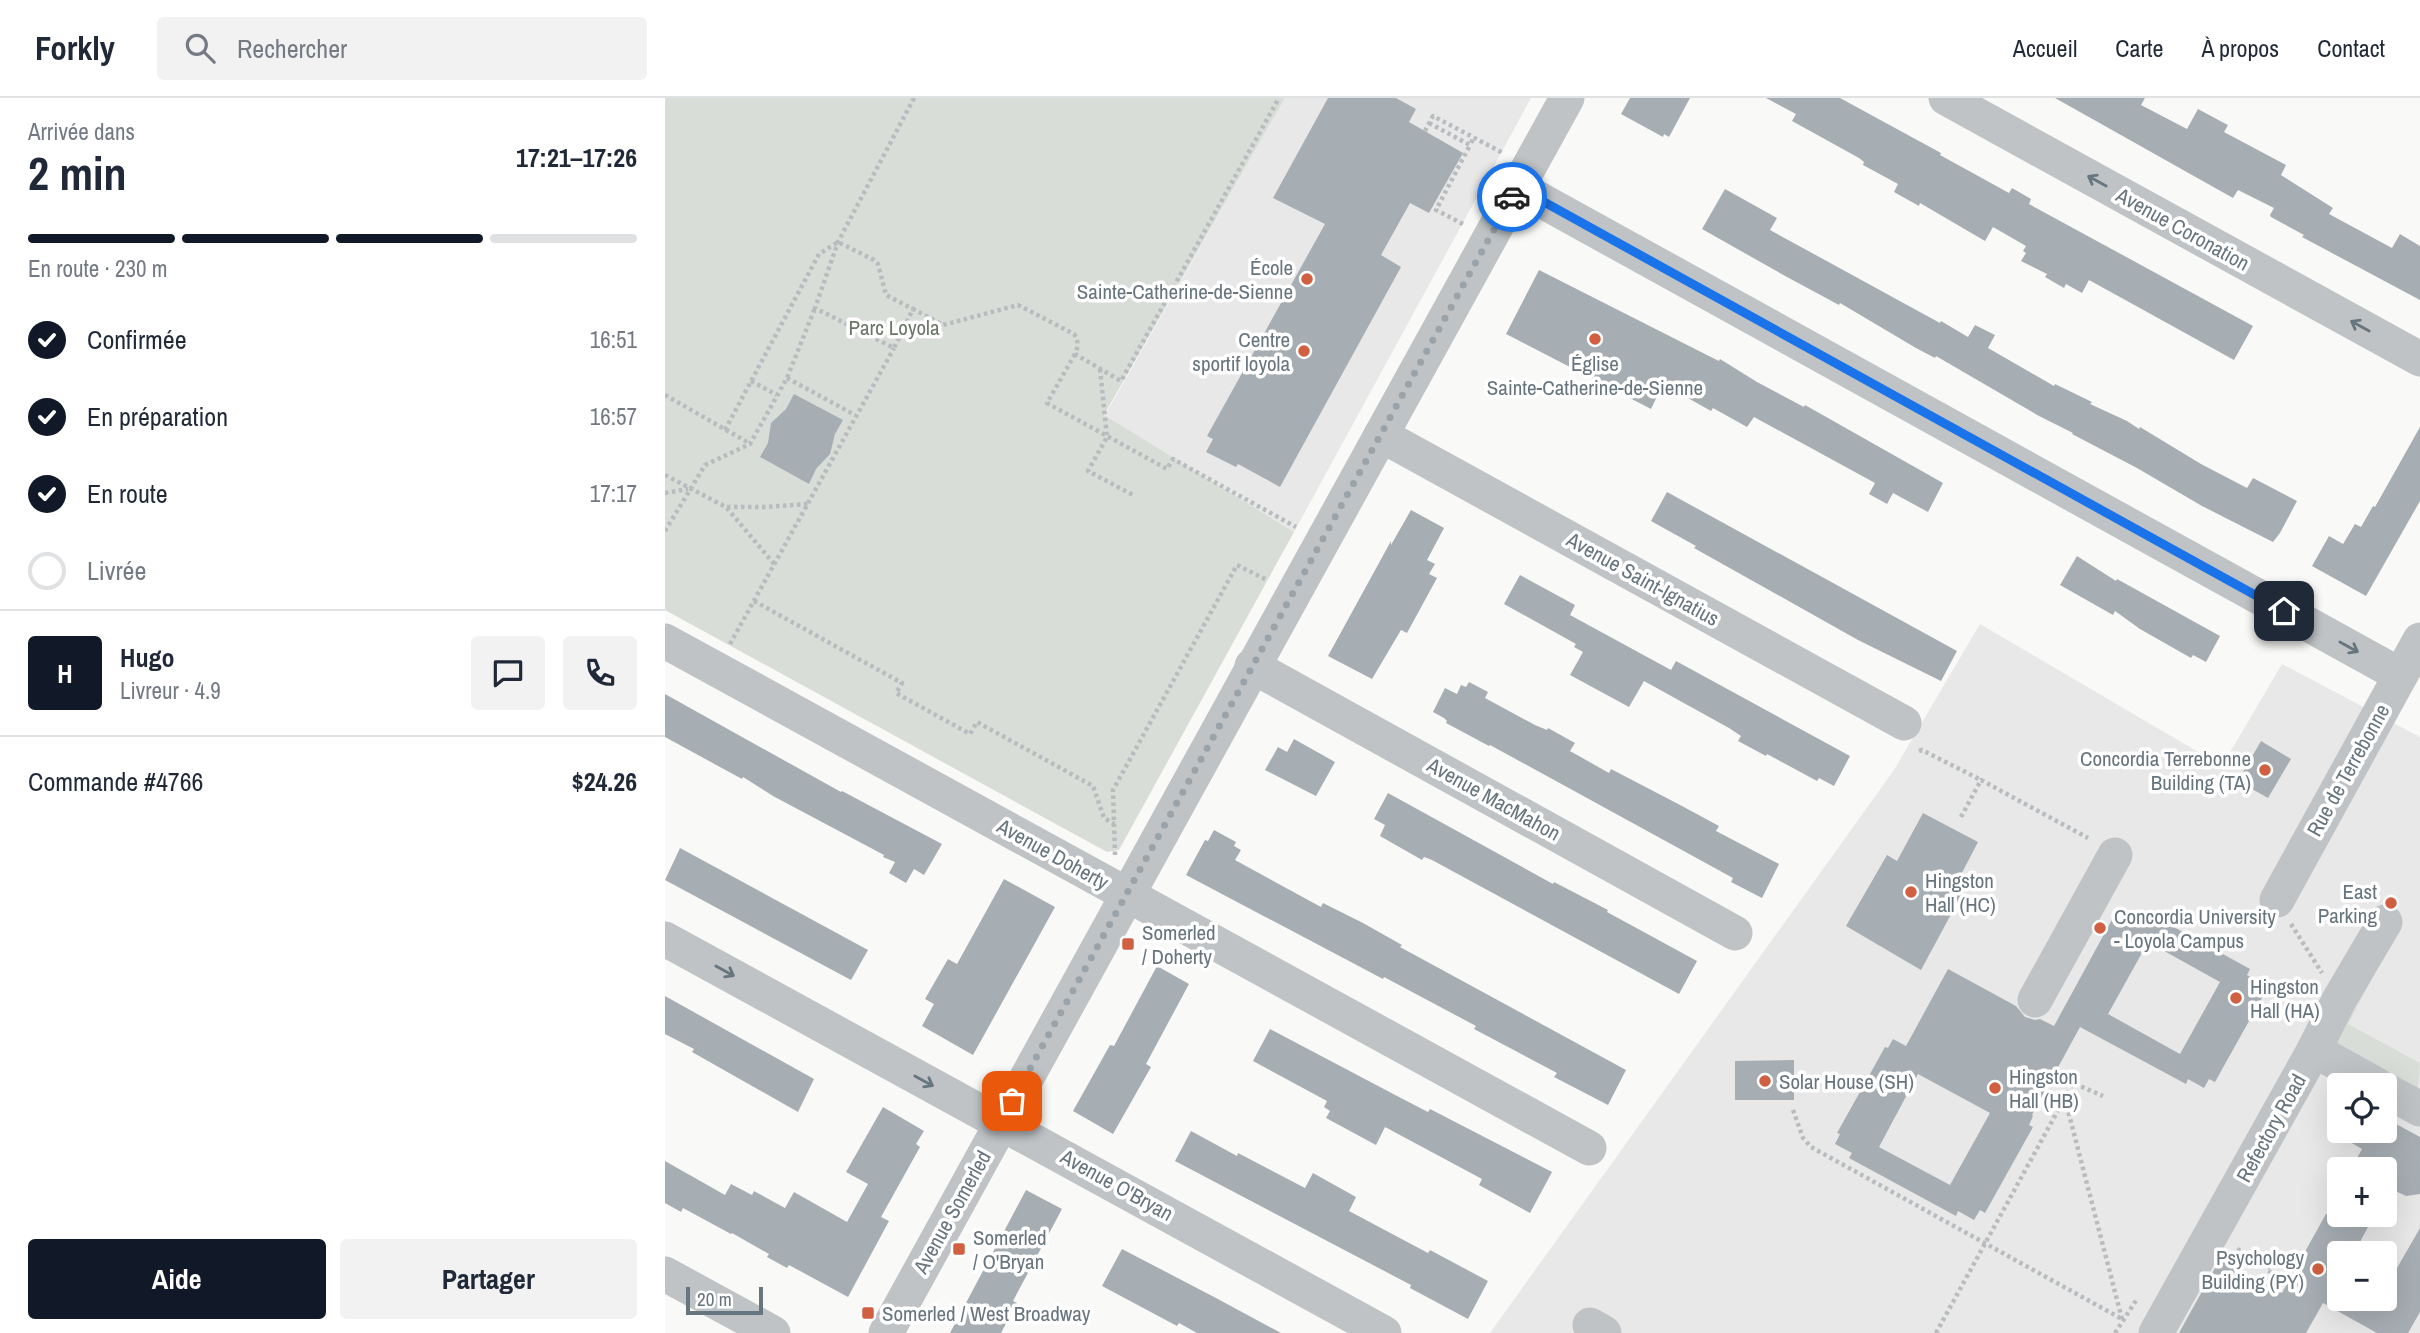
<!DOCTYPE html>
<html lang="fr">
<head>
<meta charset="utf-8">
<style>
  :root { --surface:#fff; --page:#f2f2f3; --text:#1f2937; --muted:#747a83; --line:#e0e1e3; --accent:#111827 }
  body { margin:0; font-family:"Archivo Narrow",sans-serif; background:var(--page); color:var(--text); height:100vh; display:flex; flex-direction:column; font-size:26px; white-space:nowrap }
  * { box-sizing:border-box; margin:0 }
  p { font-size:23px; color:var(--muted) }
  .icon { flex:none; width:38px; height:38px; fill:none; stroke:currentColor; stroke-width:2; stroke-linecap:round; stroke-linejoin:round }
  .map { position:relative; flex:1; overflow:hidden }
  .drawer { display:flex; flex-direction:column; background:var(--surface); width:665px }
  .drawer>* { flex:none }
  .tools { position:absolute; left:1662px; top:975px; display:grid; gap:14px }
  .tools a { display:grid; place-items:center; width:70px; height:70px; border-radius:7px; background:var(--surface); box-shadow:0 7px 28px #0002; font-size:35px }
  .scale { position:absolute; left:21px; bottom:18px; width:77px; box-sizing:border-box; padding-left:7px; border:4px solid #67757f; border-top:0; font-size:19px; line-height:24px; white-space:nowrap; color:#67757f; -webkit-text-stroke:5px #fff; paint-order:stroke }
  .pin { position:absolute; display:grid; place-items:center; width:60px; height:60px; color:#fff; margin:-30px; border-radius:14px; box-shadow:0 4px 10px #0006 }
  .courier { position:absolute; display:grid; place-items:center; width:70px; height:70px; margin:-35px; border:5px solid #1a73e8; border-radius:50%; background:#fff; color:#222; box-shadow:0 2px 9px #0007 }
  .summary em { font-style:normal; font-weight:800 }
  .summary div { display:flex; flex-direction:column-reverse }
  .summary { display:flex; align-items:center; justify-content:space-between; height:119px; padding:0 28px }
  h1 { font-size:46px; font-weight:800; line-height:52px }
  .bar { display:grid; grid-template-columns:repeat(4,1fr); gap:10px 7px; align-content:center; height:84px; padding:0 28px }
  .bar i { height:9px; border-radius:5px; background:var(--line) }
  .bar .selected { background:var(--accent) }
  .bar p { grid-column:span 4 }
  .line { display:flex; align-items:center; gap:18px; padding:0 28px; border-top:2px solid var(--line) }
  .line div { flex:1 }
  .round { display:grid; place-items:center; flex:none; width:74px; height:74px; border-radius:7px; background:var(--page) }
  ol { padding:0 28px; list-style:none }
  li { display:flex; align-items:center; gap:21px; height:77px }
  li p { margin-inline-start:auto }
  li .icon { padding:7px; border-radius:50%; background:var(--accent); color:#fff; stroke-width:4 }
  li:last-child { color:var(--muted) }
  li i { width:38px; height:38px; border:4px solid var(--line); border-radius:50% }
  .button { display:flex; gap:14px; margin-top:auto; padding:14px 28px }
  .button a { flex:1; height:80px; border-radius:7px; background:var(--accent); color:#fff; font-size:28px; font-weight:800; line-height:80px; text-align:center }
  .button a+a { background:var(--page); color:var(--text) }
  header { display:flex; align-items:center; gap:42px; box-sizing:border-box; height:98px; padding:0 35px; background:var(--surface); border-bottom:2px solid var(--line) }
  header strong { font-size:33px }
  nav { display:flex; gap:38px; margin-inline-start:auto; font-size:24px }
  .search { width:490px; height:63px; background:var(--page); display:flex; align-items:center; gap:18px; box-sizing:border-box; padding:0 24px; border-radius:7px; color:var(--muted); font-size:26px }
  main { display:flex; flex:1; min-height:0 }
  .map>svg:first-child { display:block }
</style>
</head>
<body>
<header>
<strong>Forkly</strong>
<div class="search"><svg class="icon" aria-label="search" viewBox="0 0 24 24"><circle cx="10" cy="10" r="6"/><path d="M15 15l6 6"/></svg>Rechercher</div>
<nav><a>Accueil</a><a>Carte</a><a>À propos</a><a>Contact</a></nav>
</header>
<main>
<section class="drawer">
<div class="summary"><div><h1>2 min</h1><p>Arrivée dans</p></div><em>17:21–17:26</em></div>
<div class="bar"><i class="selected"></i><i class="selected"></i><i class="selected"></i><i></i><p>En route · 230 m</p></div>
<ol>
<li><svg class="icon" aria-label="check" viewBox="0 0 24 24"><path d="M5 12l5 5 9-10"/></svg>Confirmée<p>16:51</p></li>
<li><svg class="icon" aria-label="check" viewBox="0 0 24 24"><path d="M5 12l5 5 9-10"/></svg>En préparation<p>16:57</p></li>
<li><svg class="icon" aria-label="check" viewBox="0 0 24 24"><path d="M5 12l5 5 9-10"/></svg>En route<p>17:17</p></li>
<li><i></i>Livrée</li>
</ol>
<div class="line" style="height:126px"><b class="round" style="background:var(--accent);color:#fff">H</b><div><b>Hugo</b><p>Livreur · 4.9</p></div><a class="round"><svg class="icon" aria-label="chat" viewBox="0 0 24 24"><path d="M4 5h16v11H9l-5 4z"/></svg></a><a class="round"><svg class="icon" aria-label="phone" viewBox="0 0 24 24"><path d="M5 4h4l2 5-3 2q2 4 5 5l2-3 5 2v4C11 20 4 13 5 4z"/></svg></a></div>
<div class="line" style="height:91px"><div>Commande #4766</div><b>$24.26</b></div>
<div class="button"><a>Aide</a><a>Partager</a></div>
</section>
<div class="map">
<svg width="1755" height="1235" viewBox="0 0 1755 1235">
  <rect width="100%" height="100%" fill="#f9f9f7"/>
  <g fill="#e7e8e7" fill-rule="evenodd">
    <path d="M620,0h246l-237,434 -190,-115z"/>
    <path d="M1315,526l242,142 60,-102 138,73v596h-930l404,-563zM1675,987h45v45h-45zM1675,1071h45v45h-45zM1675,1155h45v45h-45z"/>
  </g>
  <g fill="#d9ddd7">
    <path d="M0,0h620l-181,317 190,117 -175,318 -12,2 -442,-242z"/>
    <path d="M1710,872v3l-27,51 72,39 -2,27 -83,-48z"/>
  </g>
  <g fill="#a7aeb3" fill-rule="evenodd">
    <path d="M663,0h68l20,11 -7,13 54,31 -34,60 -19,-10 -29,52 20,12 -121,220 -42,-23 -2,3 -30,-15 7,-13 -6,-3 118,-212 -52,-26z"/>
    <path d="M965,0h60l-21,39 -5,-3 -1,3 -42,-23z"/>
    <path d="M1101,0h74l101,55 -1,2 69,38 3,-5 19,11 -2,5 224,122 -19,34 -145,-80 -7,13 -16,-9 -2,4 -19,-11 2,-3 -26,-13 5,-8 -3,-2 3,-5 -33,-19 -8,14 -65,-38 -1,3 -25,-14 4,-8 -35,-19 1,-3 -5,-4 -67,-37 4,-7z"/>
    <path d="M1390,0h90l-4,7 46,24 11,-20 26,14 4,2 -4,7 62,33 -5,10 52,33 -4,6 63,34 8,-14 20,12v54l-118,-63 2,-2 -33,-18 -1,-2 4,-7 -36,-18 -5,8z"/>
    <path d="M1060,91l52,29 -7,12 170,93 1,-2 27,16 7,-12 20,10 -7,13 66,38 1,-2 37,18 -2,2 37,17 12,8 1,-2 61,37 46,24 6,-10 44,23 -17,32 -7,9 -71,-36 -65,-38 -65,-34 1,-1 -34,-17 -103,-60 -1,2 -19,-10 -76,-45 -1,2 -52,-28 -85,-48z"/>
    <path d="M874,172l166,84 14,7 1,-2 37,23 47,25 1,-2 138,78 -15,29 -35,-19 -6,11 -18,-10 6,-11 -121,-66 -7,10 -34,-19 -2,3 -48,-27 -12,25 -145,-75z"/>
    <path d="M129,296l49,26 -8,14 -5,20 -14,15 -7,15 -49,-27 8,-14 3,-20 15,-14z"/>
    <path d="M1755,329v74l-54,95 -54,-30 17,-30 14,8 12,-20 6,3 12,-21 2,1z"/>
    <path d="M1002,394l290,159 -16,30 -83,-41 -164,-92 2,-2 -45,-25z"/>
    <path d="M746,412l33,18 -17,32 8,4 -6,10 8,4 -30,55 -6,-3 -29,49 -44,-23 63,-115v4z"/>
    <path d="M1412,458l39,25 1,-2 103,57 -14,26 -13,-7 -2,3 -51,-29 -25,-18 -2,4 -53,-30z"/>
    <path d="M855,477l55,30 -5,10 101,55 5,-9 174,95 -16,30 -15,-8 -2,3 -50,-27 -1,2 -28,-15 3,-5 -12,-8 -85,-47 -15,26 -59,-32 13,-23 -9,-5 2,-3 -72,-40z"/>
    <path d="M804,584l19,10 -3,6 50,27 12,5 1,-2 27,15 -5,8 39,22 2,-4 71,37 37,20 -3,5 63,33 -17,34 -31,-16 2,-4 -243,-133 -1,1 -43,-23 1,-2 -3,-3 -11,-6 12,-24 12,6 4,-9 5,2z"/>
    <path d="M0,596l176,98 1,-1 100,53 -18,31 -10,-6 -8,14 -17,-10 6,-11 -12,-5 1,-2 -111,-59 -30,-19 -1,2 -77,-42z"/>
    <path d="M629,641l41,23 -19,34 -51,-26 13,-23 9,5z"/>
    <path d="M1596,643l30,18 -23,39 -30,-17z"/>
    <path d="M723,695l165,91 1,-2 54,28 -1,2 90,49 -18,33 -247,-134 -8,-3 -2,3 -42,-24 5,-11 -11,-6z"/>
    <path d="M1258,715l55,29 -25,48 9,4 -41,76 -75,-44 41,-71 10,6z"/>
    <path d="M549,732l22,12 -2,4 7,4 -6,10 86,47 2,-4 40,20 39,22 -2,2 226,123 -18,35 -54,-28 3,-4 -83,-44 2,-3 -92,-49 -1,2 -197,-104 19,-35 3,1z"/>
    <path d="M15,750l188,102 -17,30 -186,-100z"/>
    <path d="M339,781l51,28 -82,148 -51,-29 12,-22 -9,-5 23,-40 9,5z"/>
    <path d="M1457,810l17,9 4,-7 107,59 -3,6 17,9 -5,9 4,3 -48,86 -6,-3 -5,9 -16,-9 -2,5 -106,-57 -48,88 1,1 -4,9 4,2 -48,86 -5,-3 -6,10 -16,-9 -2,5 -107,-58 3,-5 -17,-9 5,-10 -3,-1 48,-86 3,1 5,-9 13,7 42,-77 68,37 9,11 10,3 5,-1 14,7 60,-110 3,1zM1483,844l72,40 -40,72 -72,-40zM1253,976l72,39 -40,72 -71,-38z"/>
    <path d="M492,868l32,18 -43,80 5,3 -38,67 -40,-23 37,-66 4,1z"/>
    <path d="M0,898l149,83 -16,33 -106,-60 2,-3 -29,-15z"/>
    <path d="M605,931l129,68 29,15 2,-3 122,63 -22,41 -51,-28 3,-6 -97,-52 -9,18 -50,-27 4,-7 -6,-4 3,-6 -74,-40z"/>
    <path d="M1129,962v40h-59v-39z"/>
    <path d="M218,1009l41,24 -8,13 4,3 -39,70 8,4 -41,76 -59,-32 -2,3 -20,-11 2,-3 -37,-21 -1,1 -48,-26 -2,4 -16,-9v-42l60,34 6,-11 21,11 2,-4 31,17 9,-16 53,30 21,-38 -22,-12z"/>
    <path d="M1720,1020l35,19v57l-14,2 -21,-10v-17h-34l11,-20 -33,-19h56z"/>
    <path d="M526,1033l46,25 1,-3 67,35 8,-15 43,24 -7,14 79,42 2,-3 58,31 -20,38 -58,-31 1,-3 -236,-124z"/>
    <path d="M361,1092l36,19 -49,92 4,2 -16,30h-51z"/>
    <path d="M1661,1116h49l-21,39h-14v45h45v-9l35,-61v84l-12,21h-31l-54,-30 -17,30h-127l41,-74 62,34z"/>
    <path d="M457,1151l94,49 65,35h-84l-18,-10 -2,3 -75,-40z"/>
  </g>
  <g fill="none" stroke-linecap="round" stroke-linejoin="round">
    <g stroke="#b9bcbf" stroke-width="4.5" stroke-dasharray="3.5 3.5" stroke-linecap="butt">
      <path d="M249,0l-76,144 -23,66 79,40 19,-39 30,16 75,-20 56,29c5,7 4,13 1,20l46,27 158,-283"/>
      <path d="M764,25l41,22 4,-8"/>
      <path d="M760,33l8,-15 70,37"/>
      <path d="M798,126l-27,-14 34,-65"/>
      <path d="M410,256l-28,49 120,66 6,-10 123,68"/>
      <path d="M435,271l7,68 -19,34 45,24"/>
      <path d="M122,280l68,37"/>
      <path d="M86,283l26,14"/>
      <path d="M0,297l84,48"/>
      <path d="M60,332l94,-176 19,-12 36,18 4,4 8,31 27,14"/>
      <path d="M0,377l61,32 49,58"/>
      <path d="M0,395l23,-4"/>
      <path d="M62,409h40l41,-3"/>
      <path d="M0,433l40,-66 45,-21 37,-66 28,-70"/>
      <path d="M89,503l148,82 -6,10 74,41 7,-12 116,64 11,32 10,6"/>
      <path d="M65,546l164,-296"/>
      <path d="M1254,653l3,-1 59,30"/>
      <path d="M1296,719l20,-37 107,58"/>
      <path d="M450,757l-2,-65 124,-225 30,15"/>
      <path d="M1626,826l31,49"/>
      <path d="M1400,1001l57,220"/>
      <path d="M1128,1012l10,28 8,9 311,172"/>
      <path d="M1572,1151l35,20 -8,14"/>
      <path d="M1271,1235l137,-250 30,13"/>
      <path d="M1450,1235l22,-34"/>
    </g>
    <g stroke="#bfc3c6" stroke-width="35">
      <path d="M1281,0l474,261"/>
      <path d="M852,89l883,488"/>
      <path d="M716,337l523,288"/>
      <path d="M0,543l924,507"/>
      <path d="M587,568l483,267"/>
      <path d="M1612,802l143,-260"/>
      <path d="M0,841l719,394"/>
      <path d="M1370,902l80,-145"/>
      <path d="M1649,952l63,35"/>
      <path d="M1720,992l35,19"/>
      <path d="M0,1176l108,59"/>
      <path d="M925,1227l14,8"/>
      <path d="M221,1235l681,-1235"/>
      <path d="M1491,1235l158,-283 25,-50 46,-78"/>
    </g>
  </g>
  <defs><path id="oneway-shaft" d="M-6 0H5M1.5-3L5.5 0L1.5 3" fill="none" stroke-width="1.6" stroke-linecap="round" stroke-linejoin="round" transform="scale(1.75)"/></defs>
  <g stroke="#67757f">
    <use href="#oneway-shaft" transform="translate(1432 83) rotate(-151)"/>
    <use href="#oneway-shaft" transform="translate(1695 228) rotate(-151)"/>
    <use href="#oneway-shaft" transform="translate(1684 549) rotate(29)"/>
    <use href="#oneway-shaft" transform="translate(60 873) rotate(29)"/>
    <use href="#oneway-shaft" transform="translate(259 983) rotate(29)"/>
  </g>
  <g fill="none" stroke-linecap="round" stroke-linejoin="round">
    <path stroke="#9aa3a9" stroke-width="7" stroke-dasharray="0 12.6" d="M347,1003l500,-904"/>
    <path stroke="#1a73e8" stroke-width="9" d="M847,99l5,-10 767,424"/>
  </g>
  <g fill="#d06041" stroke="#fff" stroke-width="2.5">
    <circle cx="642" cy="181" r="7"/>
    <circle cx="930" cy="241" r="7"/>
    <circle cx="639" cy="253" r="7"/>
    <circle cx="1600" cy="672" r="7"/>
    <circle cx="1246" cy="794" r="7"/>
    <circle cx="1726" cy="805" r="7"/>
    <circle cx="1435" cy="830" r="7"/>
    <rect x="456" y="839" width="14" height="14" rx="3.5"/>
    <circle cx="1571" cy="900" r="7"/>
    <circle cx="1100" cy="983" r="7"/>
    <circle cx="1330" cy="990" r="7"/>
    <rect x="287" y="1144" width="14" height="14" rx="3.5"/>
    <circle cx="1653" cy="1171" r="7"/>
    <rect x="196" y="1208" width="14" height="14" rx="3.5"/>
  </g>
  <g text-anchor="middle" dominant-baseline="central" stroke-width="7" stroke-linejoin="round" paint-order="stroke">
    <g font-size="21" fill="#67757f" stroke="#fff">
      <text transform="translate(1518 131) rotate(29)">Avenue Coronation</text>
      <text transform="translate(978 481) rotate(29)">Avenue Saint-Ignatius</text>
      <text transform="translate(1683 672) rotate(-61)">Rue de Terrebonne</text>
      <text transform="translate(829 701) rotate(29)">Avenue MacMahon</text>
      <text transform="translate(388 756) rotate(29)">Avenue Doherty</text>
      <text transform="translate(1606 1030) rotate(-61)">Refectory Road</text>
      <text transform="translate(452 1087) rotate(29)">Avenue O'Bryan</text>
      <text transform="translate(287 1114) rotate(-61)">Avenue Somerled</text>
    </g>
    <g font-size="21" fill="#67757f" stroke="#fff" text-anchor="start">
      <text x="628" y="169" text-anchor="end">École<tspan x="628" dy="24">Sainte-Catherine-de-Sienne</tspan></text>
      <text x="625" y="241" text-anchor="end">Centre<tspan x="625" dy="24">sportif loyola</tspan></text>
      <text x="930" y="265" text-anchor="middle">Église<tspan x="930" dy="24">Sainte-Catherine-de-Sienne</tspan></text>
      <text x="1586" y="660" text-anchor="end">Concordia Terrebonne<tspan x="1586" dy="24">Building (TA)</tspan></text>
      <text x="1260" y="782">Hingston<tspan x="1260" dy="24">Hall (HC)</tspan></text>
      <text x="1712" y="793" text-anchor="end">East<tspan x="1712" dy="24">Parking</tspan></text>
      <text x="1449" y="818">Concordia University<tspan x="1449" dy="24">- Loyola Campus</tspan></text>
      <text x="477" y="834">Somerled<tspan x="477" dy="24">/ Doherty</tspan></text>
      <text x="1585" y="888">Hingston<tspan x="1585" dy="24">Hall (HA)</tspan></text>
      <text x="1344" y="978">Hingston<tspan x="1344" dy="24">Hall (HB)</tspan></text>
      <text x="1114" y="983">Solar House (SH)</text>
      <text x="308" y="1139">Somerled<tspan x="308" dy="24">/ O'Bryan</tspan></text>
      <text x="1639" y="1159" text-anchor="end">Psychology<tspan x="1639" dy="24">Building (PY)</tspan></text>
      <text x="217" y="1215">Somerled / West Broadway</text>
    </g>
    <g font-size="21" fill="#697766" stroke="#fff">
      <text x="229" y="229">Parc Loyola</text>
    </g>
  </g>
</svg>
<div class="tools">
<a><svg class="icon" aria-label="locate" viewBox="0 0 24 24"><circle cx="12" cy="12" r="6"/><path d="M12 2v4M12 18v4M2 12h4M18 12h4"/></svg></a>
<a>+</a>
<a>−</a>
</div>
<div class="scale">20 m</div>
<div class="pin" style="left:347px;top:1003px;background:#ea580c"><svg class="icon" aria-label="bag" viewBox="0 0 24 24"><path d="M5 8h14l-1 12H6zM9 8a3 3 0 0 1 6 0"/></svg></div>
<div class="pin" style="left:1619px;top:513px;background:#1f2937"><svg class="icon" aria-label="home" viewBox="0 0 24 24"><path d="M3 11l9-7 9 7M6 9v11h12V9"/></svg></div>
<div class="courier" style="left:847px;top:99px"><svg class="icon" aria-label="car" viewBox="0 0 24 24"><path d="M5 17H2v-5l4-1 3-4h7l3 4 3 1v5h-3M9 17h6M6 11h13"/><circle cx="7" cy="17" r="2"/><circle cx="17" cy="17" r="2"/></svg></div>
</div>
</main>
</body>
</html>
